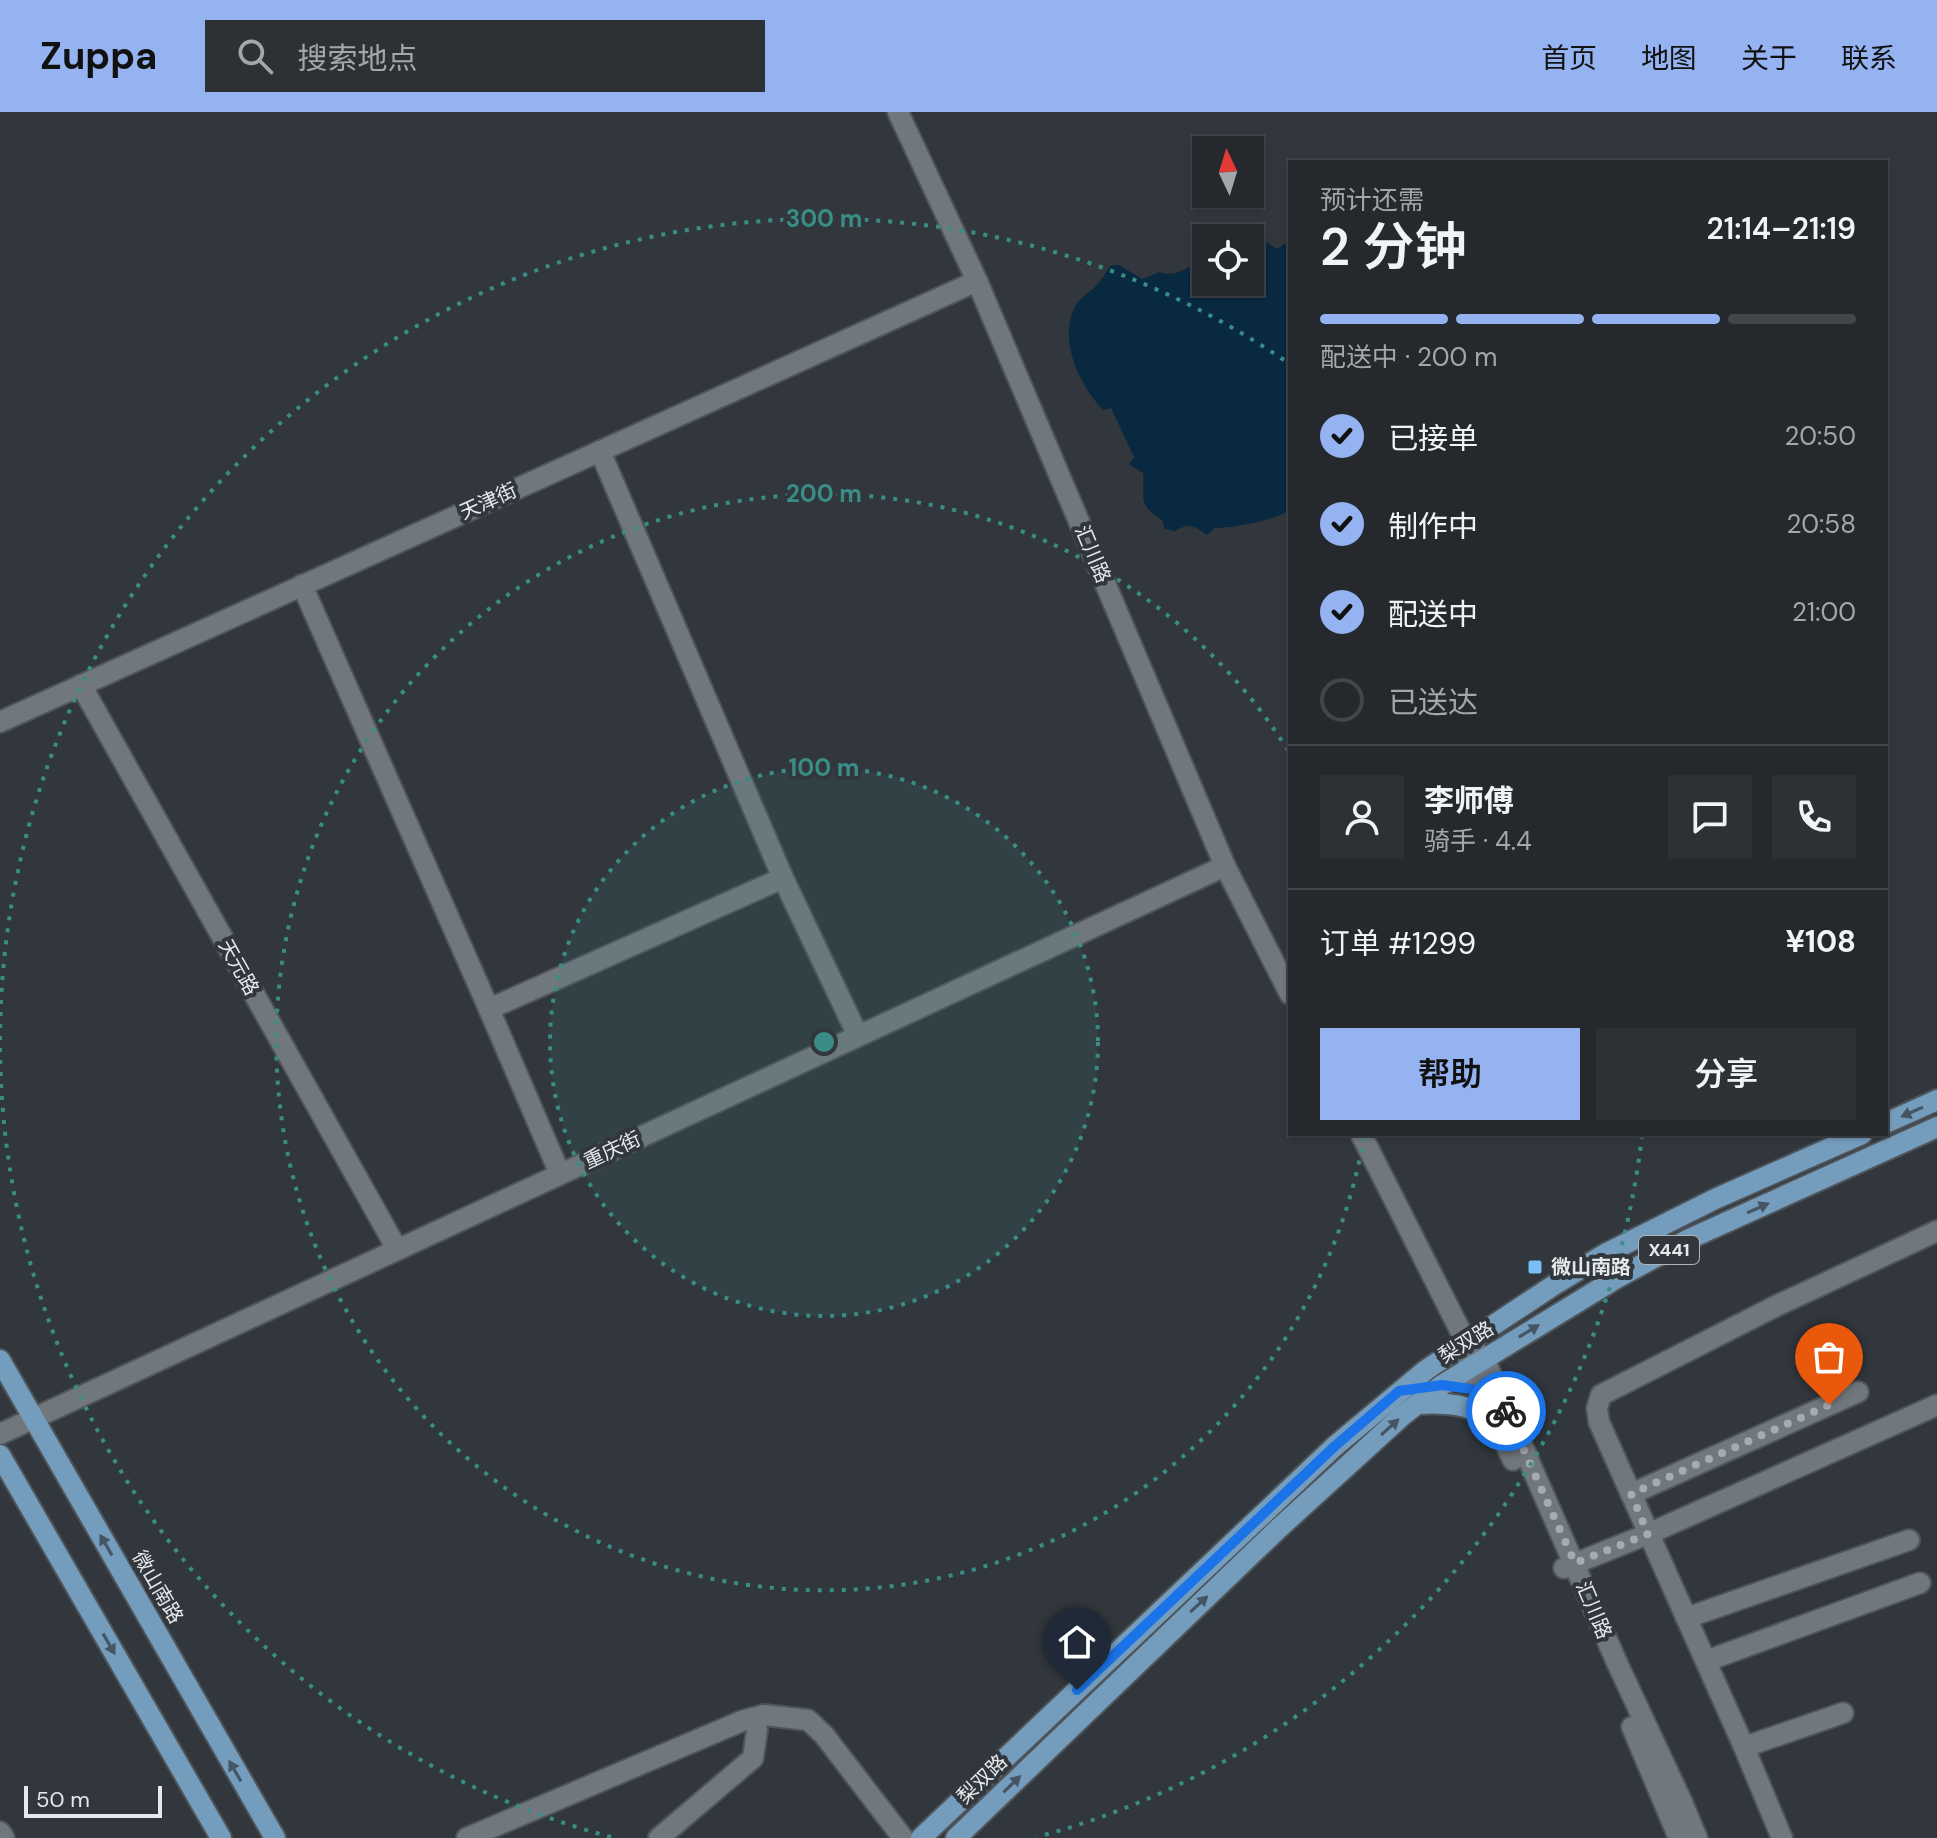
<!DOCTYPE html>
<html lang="zh">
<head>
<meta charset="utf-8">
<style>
  :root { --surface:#25292e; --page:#2d3136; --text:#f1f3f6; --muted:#a3a6aa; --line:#42454a; --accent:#95b2f1 }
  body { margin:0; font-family:"DM Sans","Noto Sans SC",sans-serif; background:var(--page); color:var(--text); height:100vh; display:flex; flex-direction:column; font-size:30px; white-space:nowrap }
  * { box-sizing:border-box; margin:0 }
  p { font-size:26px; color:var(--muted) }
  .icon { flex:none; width:44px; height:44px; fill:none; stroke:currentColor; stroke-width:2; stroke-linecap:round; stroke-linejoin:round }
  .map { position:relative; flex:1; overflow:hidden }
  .drawer { position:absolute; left:1288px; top:48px; width:600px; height:976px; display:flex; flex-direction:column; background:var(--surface); border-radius:0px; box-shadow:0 2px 6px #0004,0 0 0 2px var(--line) }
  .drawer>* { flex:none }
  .needle { width:52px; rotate:356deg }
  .tools { position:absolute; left:1192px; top:24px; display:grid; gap:16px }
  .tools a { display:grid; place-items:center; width:72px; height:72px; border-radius:0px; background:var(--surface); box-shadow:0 2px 6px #0004,0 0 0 2px var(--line); font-size:40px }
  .scale { position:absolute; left:24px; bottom:20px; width:138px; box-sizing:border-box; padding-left:8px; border:4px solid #e5e9ec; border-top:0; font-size:22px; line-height:28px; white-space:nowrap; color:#e5e9ec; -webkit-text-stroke:6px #31373d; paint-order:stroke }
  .pin { position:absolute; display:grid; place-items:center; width:68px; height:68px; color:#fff; margin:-82px -34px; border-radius:50% 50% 50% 0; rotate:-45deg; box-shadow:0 0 8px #0007 }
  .pin .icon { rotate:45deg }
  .courier { position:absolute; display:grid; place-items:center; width:80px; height:80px; margin:-40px; border:6px solid #1a73e8; border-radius:50%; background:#fff; color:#222; box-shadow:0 2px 10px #0007 }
  .overview em { font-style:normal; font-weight:600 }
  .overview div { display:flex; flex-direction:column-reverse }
  .overview { display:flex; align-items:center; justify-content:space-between; height:136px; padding:0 32px }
  h1 { font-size:52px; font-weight:600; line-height:60px }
  .bar { display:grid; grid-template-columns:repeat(4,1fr); gap:12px 8px; align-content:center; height:96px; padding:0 32px }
  .bar i { height:10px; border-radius:6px; background:var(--line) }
  .bar .active { background:var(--accent) }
  .bar p { grid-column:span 4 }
  .line { display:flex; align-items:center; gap:20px; padding:0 32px; border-top:2px solid var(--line) }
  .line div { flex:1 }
  .round { display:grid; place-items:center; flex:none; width:84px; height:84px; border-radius:0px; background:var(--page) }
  ol { padding:0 32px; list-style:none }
  li { display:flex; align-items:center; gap:24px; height:88px }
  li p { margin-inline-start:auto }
  li .icon { padding:8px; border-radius:50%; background:var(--accent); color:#111; stroke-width:4 }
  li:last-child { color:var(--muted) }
  li i { width:44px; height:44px; border:4px solid var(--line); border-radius:50% }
  .primary-button { display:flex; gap:16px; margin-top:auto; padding:16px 32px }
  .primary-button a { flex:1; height:92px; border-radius:0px; background:var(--accent); color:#111; font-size:32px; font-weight:600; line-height:92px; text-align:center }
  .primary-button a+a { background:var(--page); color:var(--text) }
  header { display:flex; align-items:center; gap:48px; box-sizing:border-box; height:112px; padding:0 40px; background:var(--accent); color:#111 }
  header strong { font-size:38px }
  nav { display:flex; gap:44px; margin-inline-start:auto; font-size:28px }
  .search { width:560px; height:72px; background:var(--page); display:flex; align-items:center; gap:20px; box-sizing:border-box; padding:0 28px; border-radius:0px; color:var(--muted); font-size:30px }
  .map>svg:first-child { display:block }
</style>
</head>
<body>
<header>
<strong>Zuppa</strong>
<div class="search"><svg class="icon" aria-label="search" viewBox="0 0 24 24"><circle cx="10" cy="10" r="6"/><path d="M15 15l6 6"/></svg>搜索地点</div>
<nav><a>首页</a><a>地图</a><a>关于</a><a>联系</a></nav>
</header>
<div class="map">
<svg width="1937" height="1726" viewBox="0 0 1937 1726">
  <rect width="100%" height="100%" fill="#31373d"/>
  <path fill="#082940" d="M1263,128l14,9 13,-9v269c-11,11 -58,19 -75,19l-8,7c-13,-9 -18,-13 -32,-4l-10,-2 -3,-9c-25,-17 -17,-18 -19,-47l-14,-9 5,-7 -23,-49 -8,2c-24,-26 -47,-73 -26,-107 5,-7 13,-11 19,-17 6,-6 10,-14 14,-20l9,-1 23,14 18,-7c16,7 30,-8 46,-11v21h44v-32l11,2z"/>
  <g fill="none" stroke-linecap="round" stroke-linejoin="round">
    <defs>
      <g id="minor">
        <path d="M898,0l79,169 248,585 65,128"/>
        <path d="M600,339l183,427 75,158"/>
        <path d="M302,473l187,424"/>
        <path d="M81,573l316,564"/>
        <path d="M0,610l977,-441"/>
        <path d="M1361,1022l105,208 18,16 134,307 64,137 15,36"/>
        <path d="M560,1062l-71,-165 294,-131"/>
        <path d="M1468,1242l1,13 44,93"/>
        <path d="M0,1322l1225,-568"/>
        <path d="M1631,1382l227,-102"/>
        <path d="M1564,1456l84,-34 289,-129"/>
        <path d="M1686,1506l223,-78"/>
        <path d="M1706,1549l214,-78"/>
        <path d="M1632,1615l47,111"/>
        <path d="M1744,1635l99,-34"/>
        <path d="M0,1720l4,6"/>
        <path d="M467,1726l275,-117 22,-6 44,5 16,15 79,103"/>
        <path d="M659,1726l94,-80 4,-28 -2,-12"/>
        <path d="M1782,1726l-38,-91 -145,-325 -2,-14 4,-13 175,-89 161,-75"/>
      </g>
      <g id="major">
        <path d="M1886,1011l51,-23"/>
        <path d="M0,1248l275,478"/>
        <path d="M1417,1292c29,-2 52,0 77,16"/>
        <path d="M0,1343l221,383"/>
        <path d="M921,1726l414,-392 91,-76 128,-85 51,-31 110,-55 147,-65"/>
        <path d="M956,1726l322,-309 125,-114 39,-30 175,-107 72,-39 248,-112"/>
      </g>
    </defs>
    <use href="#minor" stroke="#4e5458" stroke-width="24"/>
    <use href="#major" stroke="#4e5458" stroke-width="24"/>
    <use href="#minor" stroke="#70777d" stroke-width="20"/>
    <use href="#major" stroke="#749cbd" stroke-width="20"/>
  </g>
  <defs><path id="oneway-solid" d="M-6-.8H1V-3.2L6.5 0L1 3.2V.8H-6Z" transform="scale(2)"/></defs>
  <g fill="#455563">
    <use href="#oneway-solid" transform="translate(1912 1000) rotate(156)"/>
    <use href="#oneway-solid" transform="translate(1758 1096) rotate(-24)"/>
    <use href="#oneway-solid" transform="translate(1529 1219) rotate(-31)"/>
    <use href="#oneway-solid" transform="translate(1390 1315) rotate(-42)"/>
    <use href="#oneway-solid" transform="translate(106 1433) rotate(-120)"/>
    <use href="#oneway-solid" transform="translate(1199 1492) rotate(-43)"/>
    <use href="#oneway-solid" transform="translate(109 1532) rotate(60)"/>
    <use href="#oneway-solid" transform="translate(235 1659) rotate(-120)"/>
    <use href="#oneway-solid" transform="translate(1012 1672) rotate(-44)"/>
  </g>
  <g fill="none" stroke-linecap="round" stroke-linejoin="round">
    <path stroke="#a6abaf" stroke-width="8" stroke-dasharray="0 14.4" d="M1506,1299l69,152 73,-29 -17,-40 198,-89"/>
    <path stroke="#1a73e8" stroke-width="10" d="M1077,1578l258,-244 64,-55 43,-6 29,4 19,8 16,14"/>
  </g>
  <circle cx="824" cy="930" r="274" fill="#3a8d87" fill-opacity=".12"/>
  <g fill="none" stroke="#3a8d87" stroke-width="4" stroke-dasharray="4 8">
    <circle cx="824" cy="930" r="274"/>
    <path d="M1364 1025A548 548 0 1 1 1289 640"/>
    <path d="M1642 1023A823 823 0 0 1 1037 1725M611 1725A823 823 0 1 1 1284 248"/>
  </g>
  <rect fill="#78bff7" stroke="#31373d" stroke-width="3" x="1527" y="1147" width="16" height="16" rx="4"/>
  <g text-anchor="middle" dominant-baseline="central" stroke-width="8" stroke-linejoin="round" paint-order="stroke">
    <rect fill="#31373d" stroke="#afb4b8" stroke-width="2" x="1639" y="1124" width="60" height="28" rx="6"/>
    <g font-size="18" font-weight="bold" fill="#e5e9ec">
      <text x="1669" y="1138">X441</text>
    </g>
    <g font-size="20" fill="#e5e9ec" stroke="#31373d">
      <text transform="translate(488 389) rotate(-24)">天津街</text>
      <text transform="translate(1093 442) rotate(67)">汇川路</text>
      <text transform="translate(239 855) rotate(61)">天元路</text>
      <text transform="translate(612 1038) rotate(-25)">重庆街</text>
      <text transform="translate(1466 1230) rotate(-32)">梨双路</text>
      <text transform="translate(158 1475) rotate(60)">微山南路</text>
      <text transform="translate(1594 1498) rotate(67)">汇川路</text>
      <text transform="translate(982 1667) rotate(-44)">梨双路</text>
    </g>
    <g font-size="20" font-weight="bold" fill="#e5e9ec" stroke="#31373d" text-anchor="start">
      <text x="1551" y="1155">微山南路</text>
    </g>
  </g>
  <circle cx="824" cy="930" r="12" fill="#3a8d87" stroke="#31373d" stroke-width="4"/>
  <g font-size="24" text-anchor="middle" font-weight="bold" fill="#3a8d87" stroke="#31373d" stroke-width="8" stroke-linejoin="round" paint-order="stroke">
    <text x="824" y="115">300 m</text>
    <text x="824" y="390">200 m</text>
    <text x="824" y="664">100 m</text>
  </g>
</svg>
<div class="tools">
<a><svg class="needle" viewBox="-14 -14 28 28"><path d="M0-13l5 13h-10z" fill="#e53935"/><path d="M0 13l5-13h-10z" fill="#a3a6aa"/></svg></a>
<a><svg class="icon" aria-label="locate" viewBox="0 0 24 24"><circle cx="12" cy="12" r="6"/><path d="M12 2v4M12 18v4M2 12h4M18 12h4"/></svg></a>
</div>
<div class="scale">50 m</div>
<div class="pin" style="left:1829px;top:1293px;background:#ea580c"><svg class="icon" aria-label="bag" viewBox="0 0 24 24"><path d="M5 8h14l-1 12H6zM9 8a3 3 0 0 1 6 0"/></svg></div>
<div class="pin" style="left:1077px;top:1578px;background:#1f2937"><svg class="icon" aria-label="home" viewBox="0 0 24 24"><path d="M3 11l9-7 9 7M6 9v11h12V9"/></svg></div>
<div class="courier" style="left:1506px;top:1299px"><svg class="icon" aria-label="bike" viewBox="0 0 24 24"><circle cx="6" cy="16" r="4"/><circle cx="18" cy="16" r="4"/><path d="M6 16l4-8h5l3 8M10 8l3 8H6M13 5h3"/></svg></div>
<section class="drawer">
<div class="overview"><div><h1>2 分钟</h1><p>预计还需</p></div><em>21:14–21:19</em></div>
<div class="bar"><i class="active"></i><i class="active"></i><i class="active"></i><i></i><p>配送中 · 200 m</p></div>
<ol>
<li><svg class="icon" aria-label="check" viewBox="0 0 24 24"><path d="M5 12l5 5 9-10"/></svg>已接单<p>20:50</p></li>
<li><svg class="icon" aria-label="check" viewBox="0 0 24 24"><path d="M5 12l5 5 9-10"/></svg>制作中<p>20:58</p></li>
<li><svg class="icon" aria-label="check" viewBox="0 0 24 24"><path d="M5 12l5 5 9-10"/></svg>配送中<p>21:00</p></li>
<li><i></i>已送达</li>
</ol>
<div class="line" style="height:144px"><a class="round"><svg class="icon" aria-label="person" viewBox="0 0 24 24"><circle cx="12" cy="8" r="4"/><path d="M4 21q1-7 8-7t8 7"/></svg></a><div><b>李师傅</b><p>骑手 · 4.4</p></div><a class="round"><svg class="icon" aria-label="chat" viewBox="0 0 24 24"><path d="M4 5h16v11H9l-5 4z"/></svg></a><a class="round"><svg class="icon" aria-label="phone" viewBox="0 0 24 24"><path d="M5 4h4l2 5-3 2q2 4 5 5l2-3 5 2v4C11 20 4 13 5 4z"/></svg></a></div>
<div class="line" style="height:104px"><div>订单 #1299</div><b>¥108</b></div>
<div class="primary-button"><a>帮助</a><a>分享</a></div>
</section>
</div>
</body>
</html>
